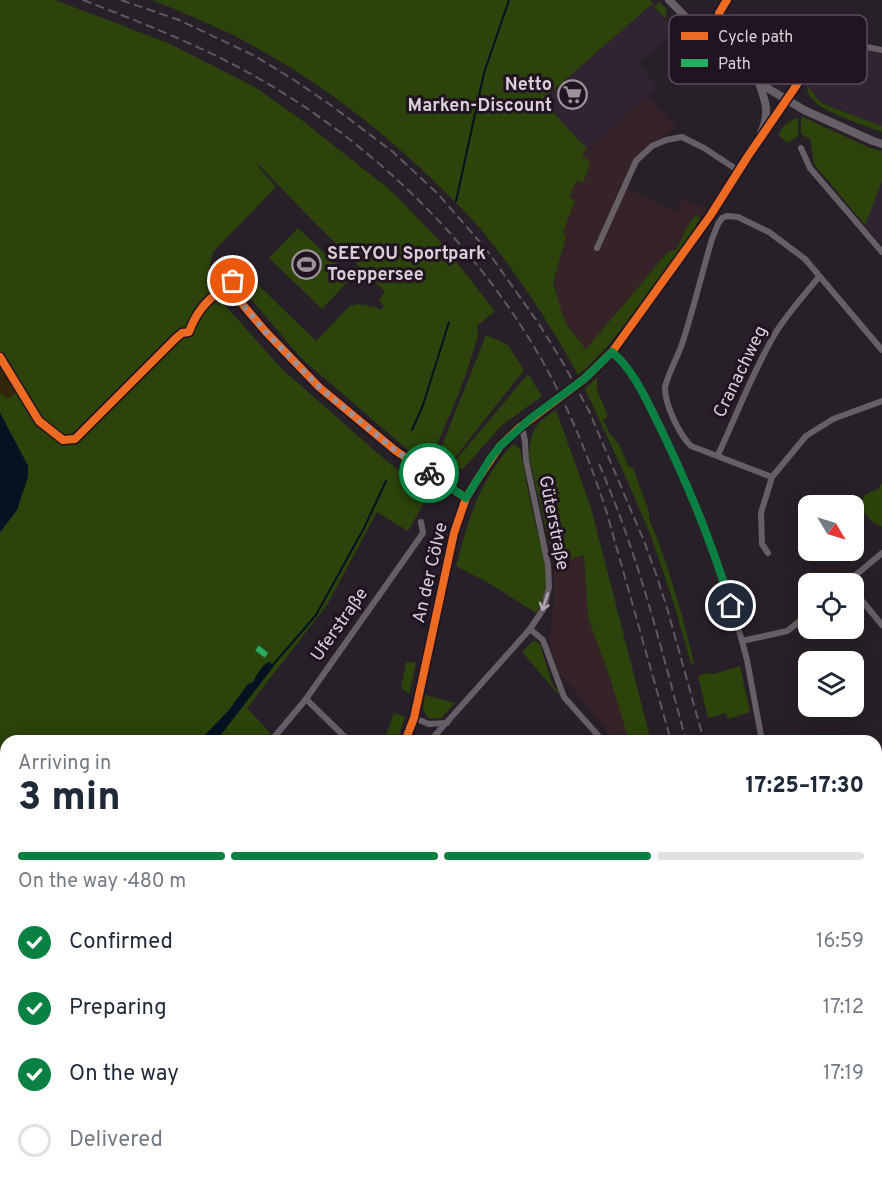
<!DOCTYPE html>
<html lang="en">
<head>
<meta charset="utf-8">
<style>
  :root { --surface:#fff; --page:#f6f6f7; --text:#1f2937; --muted:#747a83; --line:#e0e1e3; --accent:#0b8043 }
  body { margin:0; font-family:Overpass,sans-serif; background:var(--page); color:var(--text); height:100vh; display:flex; flex-direction:column; font-size:22px; white-space:nowrap }
  * { box-sizing:border-box; margin:0 }
  p { font-size:20px; color:var(--muted) }
  .icon { flex:none; width:33px; height:33px; fill:none; stroke:currentColor; stroke-width:2; stroke-linecap:round; stroke-linejoin:round }
  .map { position:relative; flex:1; overflow:hidden }
  .sheet { position:absolute; left:0px; top:735px; width:882px; height:450px; display:flex; flex-direction:column; background:var(--surface); border-radius:18px 18px 0 0; box-shadow:0 3px 15px #0003 }
  .sheet>* { flex:none }
  .needle { width:39px; rotate:128deg }
  .controls { position:absolute; left:798px; top:495px; display:grid; gap:12px }
  .controls a { display:grid; place-items:center; width:66px; height:66px; border-radius:12px; background:var(--surface); box-shadow:0 3px 15px #0003; font-size:30px }
  .pin { position:absolute; display:grid; place-items:center; width:51px; height:51px; color:#fff; margin:-26px; border:3px solid #fff; border-radius:50%; box-shadow:0 2px 6px #0007 }
  .courier { position:absolute; display:grid; place-items:center; width:60px; height:60px; margin:-30px; border:4px solid #0b8043; border-radius:50%; background:#fff; color:#222; box-shadow:0 2px 8px #0007 }
  .overview em { font-style:normal; font-weight:800 }
  .overview div { display:flex; flex-direction:column-reverse }
  .overview { display:flex; align-items:center; justify-content:space-between; height:102px; padding:0 18px }
  h1 { font-size:39px; font-weight:800; line-height:45px }
  .bar { display:grid; grid-template-columns:repeat(4,1fr); gap:9px 6px; align-content:center; height:72px; padding:0 18px }
  .bar i { height:8px; border-radius:4px; background:var(--line) }
  .bar .current { background:var(--accent) }
  .bar p { grid-column:span 4 }
  ol { padding:0 18px; list-style:none }
  li { display:flex; align-items:center; gap:18px; height:66px }
  li p { margin-inline-start:auto }
  li .icon { padding:6px; border-radius:50%; background:var(--accent); color:#fff; stroke-width:4 }
  li:last-child { color:var(--muted) }
  li i { width:33px; height:33px; border:3px solid var(--line); border-radius:50% }
  .map>svg:first-child { display:block }
</style>
</head>
<body>
<div class="map">
<svg width="882" height="1185" viewBox="0 0 882 1185">
  <rect width="100%" height="100%" fill="#282028"/>
  <g fill="#302432">
    <path d="M651,5h1l23,26 -37,32 20,25 -71,61 -45,-49z"/>
    <path d="M839,45l43,8v73l-61,-23 -14,-18 5,-14 10,-16 9,-8z"/>
    <path d="M882,173v71l-17,-19 -1,-7z"/>
  </g>
  <g fill="#352328">
    <path d="M648,97l28,31 -33,21 -17,39 51,24 5,-13 24,9 -6,10 -4,-3 -8,10 -12,25h-4l-5,3 -81,96 -18,-22 -6,-14 -9,-30 13,-47 -3,-3 12,-33 -6,-3 8,-17 5,3v-30z"/>
    <path d="M584,555l4,63 22,60 17,56 4,7h-20l-1,-6 -37,-47 -14,-14 -9,-30 4,-48v-33z"/>
  </g>
  <g fill="#2c430b">
    <path d="M0,0h55l113,43 87,44 48,34 87,69 49,50 56,71 -18,15 1,10 -13,41 -11,28 -25,58 -20,-12 -108,-93 -61,-72 8,-11 68,66 35,-36 2,1 3,-2 10,1 6,3 1,-2 8,4 3,-4 -5,-6 6,-8 -71,-70 -56,-58 -1,1 19,22 -63,65 -6,26 16,25 59,66 100,88 47,37 -21,37 -31,-19 -50,93 -80,103 23,25 -7,8h-257v196l-6,3v-408l17,-22 11,-44 -28,-53z"/>
    <path d="M152,0h497l5,3 -1,1 1,2 6,-4 7,8 -2,9 -12,-14h-2l-109,95 45,49 -5,5 8,10 -7,19 -6,-3 -8,17 6,3 -12,33 3,3 -13,47 9,30 6,14 18,22 81,-96 5,-3h4l12,-25 8,-10 4,3c-12,25 -31,46 -47,68 -23,31 -45,65 -75,89 -25,-46 -54,-91 -87,-133 -15,-20 -34,-38 -52,-56 -55,-54 -116,-102 -184,-139 -33,-19 -69,-33 -103,-47z"/>
    <path d="M807,85l14,18 61,23v6c-16,-6 -56,-19 -67,-30 -5,-5 -8,-10 -8,-17z"/>
    <path d="M803,117l65,30 14,4v30l-17,44 -51,-61 -4,-25 -9,-5v-15z"/>
    <path d="M794,119h4v17l-11,7 -9,-9 7,-9z"/>
    <path d="M298,228l53,50 -29,31 -53,-51z"/>
    <path d="M486,335l21,9 17,26 -75,95 -12,-7z"/>
    <path d="M528,374l14,22 -40,29 -39,44 -13,-2z"/>
    <path d="M597,377v13l11,26 -5,4 7,14 9,10 9,22 5,2 16,44v7c20,46 33,95 45,144l-3,1 -16,-57 -24,-71 -27,-63 -39,-84z"/>
    <path d="M556,410l35,98 60,233h-20l-4,-7 -17,-56 -22,-60 -4,-63 -30,8 -25,-106c2,-27 5,-33 27,-47z"/>
    <path d="M512,445h4l4,4c5,24 9,49 15,73 4,18 11,37 11,56 0,13 -3,25 -10,35l-44,-28 -36,-19c12,-45 23,-86 56,-121z"/>
    <path d="M881,484h1v42c-13,-2 -29,-23 -14,-33 1,-1 8,-3 10,-4z"/>
    <path d="M533,641l4,1 3,2 12,40 7,8 -1,2 -36,-42z"/>
    <path d="M406,662l10,1 -7,31 -8,-6z"/>
    <path d="M740,666l10,46 -22,7 -2,-6 -18,5 -10,-42 8,-3 8,1z"/>
    <path d="M425,695l3,1 27,7 -14,15 -10,1c-10,-7 -8,-13 -6,-24z"/>
    <path d="M394,713l11,4 -7,21 -2,3h-12z"/>
    <path d="M165,1179h467l2,6h-474z"/>
    <path d="M731,1179h67l2,6h-67z"/>
  </g>
  <path fill="#31280c" d="M0,366l16,27 -10,6 -6,-6z"/>
  <g fill="#041221">
    <path d="M0,413l28,53v11l-11,33 -17,22z"/>
    <path d="M269,662l5,4 -58,75h-17l30,-31 19,-26 5,-2c3,-6 10,-18 16,-20z"/>
  </g>
  <g fill="none" stroke-linecap="round" stroke-linejoin="round">
    <g stroke="#041221" stroke-width="2">
      <path d="M456,201l28,-128 25,-73"/>
      <path d="M412,430l11,-25 26,-83"/>
      <path d="M272,666l44,-51 48,-87 22,-47"/>
    </g>
    <g stroke="#665f65" stroke-width="6">
      <path d="M727,0l-8,13 1,4 16,13 17,9 43,2 25,3 15,-3 7,1 39,8"/>
      <path d="M787,101l34,-57"/>
      <path d="M801,148l9,20 72,84"/>
      <path d="M597,248l39,-87 16,-15 14,-6 16,-3 22,11 35,23"/>
      <circle cx="228" cy="286" r="7"/>
      <path d="M232,292l34,40 53,55 77,64 70,47"/>
      <path d="M612,352l9,7 24,36 17,34 39,88 22,61 19,63 5,19 15,81"/>
      <path d="M718,455c19,-41 35,-84 58,-123 13,-20 28,-37 43,-55"/>
      <path d="M772,477l-81,-31c-12,-12 -26,-41 -26,-58 1,-10 15,-36 18,-47 11,-34 19,-68 29,-102l6,-15 4,-6 5,-2 11,1 31,15 36,27 77,91"/>
      <path d="M768,553l-6,-9 -1,-31 11,-36 34,-41 27,-17 49,-18"/>
      <path d="M845,584l37,-31"/>
      <path d="M854,591l28,34"/>
      <path d="M530,629l13,11 21,57 39,44"/>
      <path d="M742,641l45,-10 21,-16"/>
      <path d="M306,699l43,42"/>
      <path d="M414,718l15,6 18,-1"/>
      <path d="M271,741l35,-42 117,-166 -2,-11"/>
      <path d="M430,741l100,-112 14,-21 5,-21 -1,-22 -22,-105 -1,-19 -2,-9 -4,-4"/>
      <path d="M876,757l6,-5"/>
      <path d="M0,951l6,-3"/>
      <path d="M0,973l6,11"/>
      <path d="M876,1123l6,15"/>
      <path d="M0,1135l6,4"/>
      <path d="M98,1179c5,3 8,4 12,0"/>
      <path d="M639,1179l3,6"/>
      <path d="M727,1179l2,6"/>
      <path d="M838,1179l2,6"/>
    </g>
    <g stroke="#665f65" stroke-width="8">
      <path d="M759,83c7,19 11,31 2,50"/>
      <path d="M405,741l9,-23 40,-185 12,-35 11,-18 23,-34 19,-18 65,-49 28,-27 98,-136 38,-60 39,-55"/>
      <path d="M31,1185l7,-6"/>
    </g>
    <path stroke="#665f65" stroke-width="8" d="M669,0l42,43 48,40 45,27 69,31 9,3"/>
    <g stroke="#5f595f" stroke-width="2" stroke-dasharray="9 4.5" stroke-linecap="butt">
      <path d="M83,0c62,24 124,48 182,82 118,69 221,173 285,293 23,43 41,89 56,135l65,231"/>
      <path d="M121,0l58,20 76,36 39,24 38,26 61,46 45,42 48,55 53,75 24,39 26,48 55,130 12,33 11,34 37,133"/>
      <path d="M599,464c39,90 62,183 87,277"/>
      <path d="M810,1179l3,6"/>
      <path d="M823,1179l2,6"/>
    </g>
    <path stroke="#26ab63" stroke-width="6" stroke-dasharray="12 6" stroke-linecap="butt" d="M257,648l13,10"/>
    <defs>
      <g id="cycleway">
        <path d="M232,292l34,40 53,55 77,64 70,47"/>
        <path d="M0,357l39,64 24,19 12,-1 101,-101 6,-5 7,-1c6,-17 17,-32 33,-42"/>
        <path d="M405,741l9,-23 40,-185 12,-35 11,-18 23,-34 19,-18 65,-49 28,-27 98,-136 38,-60 48,-70 25,-42 -25,-3 -43,-2 -17,-9 -16,-13 -1,-4 8,-13"/>
      </g>
    </defs>
    <use href="#cycleway" stroke="#221321" stroke-width="11"/>
    <use href="#cycleway" stroke="#ed6a23" stroke-width="8"/>
  </g>
  <defs><path id="oneway-shaft" d="M-6 0H5M1.5-3L5.5 0L1.5 3" fill="none" stroke-width="1.6" stroke-linecap="round" stroke-linejoin="round" transform="scale(1.5)"/></defs>
  <use stroke="#b1a8b0" href="#oneway-shaft" transform="translate(545 602) rotate(108)"/>
  <g fill="none" stroke-linecap="round" stroke-linejoin="round">
    <path stroke="#9c929a" stroke-width="6" stroke-dasharray="0 10.8" d="M233,281l2,4 -3,7 34,40 53,55 77,64 33,22"/>
    <path stroke="#0b8043" stroke-width="8" d="M429,473l37,25 24,-39 10,-13 31,-28 53,-39 28,-27c19,16 30,39 41,61 31,62 58,126 78,193"/>
  </g>
  <defs>
    <symbol id="supermarket-ring" viewBox="-11 -11 22 22"><circle r="9.5" fill="#221321" stroke="#9c929a" stroke-width="1.5"/><path d="M-6-5.5h2.5l.6 2H6L4.5 2H-2.5L-4.4-4H-6ZM-1.5 3.2a1.3 1.3 0 1 0 .1 0ZM3 3.2a1.3 1.3 0 1 0 .1 0Z" fill="#9c929a"/></symbol>
    <symbol id="stadium-ring" viewBox="-11 -11 22 22"><circle r="9.5" fill="#221321" stroke="#9c929a" stroke-width="1.5"/><path d="M0-5a6.5 5 0 1 0 0 10a6.5 5 0 1 0 0-10ZM-3.5-1.8h7v3.6h-7Z" fill="#9c929a"/></symbol>
  </defs>
  <g fill-rule="evenodd">
    <use href="#supermarket-ring" x="556" y="78" width="33" height="33"/>
    <use href="#stadium-ring" x="290" y="248" width="33" height="33"/>
  </g>
  <g text-anchor="middle" dominant-baseline="central" stroke-width="6" stroke-linejoin="round" paint-order="stroke">
    <g font-size="18" font-weight="bold" fill="#dacfd8" stroke="#221321" text-anchor="end">
      <text x="552" y="85">Netto<tspan x="552" dy="21">Marken-Discount</tspan></text>
      <text x="327" y="254" text-anchor="start">SEEYOU Sportpark<tspan x="327" dy="21">Toeppersee</tspan></text>
    </g>
    <g font-size="18" fill="#dacfd8" stroke="#221321">
      <text transform="translate(741 372) rotate(-64)">Cranachweg</text>
      <text transform="translate(553 523) rotate(79)">Güterstraße</text>
      <text transform="translate(431 573) rotate(-77)">An der Cölve</text>
      <text transform="translate(340 625) rotate(-55)">Uferstraße</text>
    </g>
  </g>
  <rect x="669" y="15" width="198" height="69" rx="9" fill="#221321" stroke="#594b58" stroke-width="1.5"/>
  <rect x="681" y="32" width="27" height="8" fill="#ed6a23"/>
  <rect x="681" y="59" width="27" height="8" fill="#26ab63"/>
  <g font-size="16" fill="#dacfd8">
    <text x="718" y="42">Cycle path</text>
    <text x="718" y="69">Path</text>
  </g>
</svg>
<div class="controls">
<a><svg class="needle" viewBox="-14 -14 28 28"><path d="M0-13l5 13h-10z" fill="#e53935"/><path d="M0 13l5-13h-10z" fill="#747a83"/></svg></a>
<a><svg class="icon" aria-label="locate" viewBox="0 0 24 24"><circle cx="12" cy="12" r="6"/><path d="M12 2v4M12 18v4M2 12h4M18 12h4"/></svg></a>
<a><svg class="icon" aria-label="layers" viewBox="0 0 24 24"><path d="M12 4l9 5-9 5-9-5zM3 14l9 5 9-5"/></svg></a>
</div>
<div class="pin" style="left:233px;top:281px;background:#ea580c"><svg class="icon" aria-label="bag" viewBox="0 0 24 24"><path d="M5 8h14l-1 12H6zM9 8a3 3 0 0 1 6 0"/></svg></div>
<div class="pin" style="left:731px;top:606px;background:#1f2937"><svg class="icon" aria-label="home" viewBox="0 0 24 24"><path d="M3 11l9-7 9 7M6 9v11h12V9"/></svg></div>
<div class="courier" style="left:429px;top:473px"><svg class="icon" aria-label="bike" viewBox="0 0 24 24"><circle cx="6" cy="16" r="4"/><circle cx="18" cy="16" r="4"/><path d="M6 16l4-8h5l3 8M10 8l3 8H6M13 5h3"/></svg></div>
<section class="sheet">
<div class="overview"><div><h1>3 min</h1><p>Arriving in</p></div><em>17:25–17:30</em></div>
<div class="bar"><i class="current"></i><i class="current"></i><i class="current"></i><i></i><p>On the way · 480 m</p></div>
<ol>
<li><svg class="icon" aria-label="check" viewBox="0 0 24 24"><path d="M5 12l5 5 9-10"/></svg>Confirmed<p>16:59</p></li>
<li><svg class="icon" aria-label="check" viewBox="0 0 24 24"><path d="M5 12l5 5 9-10"/></svg>Preparing<p>17:12</p></li>
<li><svg class="icon" aria-label="check" viewBox="0 0 24 24"><path d="M5 12l5 5 9-10"/></svg>On the way<p>17:19</p></li>
<li><i></i>Delivered</li>
</ol>
</section>
</div>
</body>
</html>
